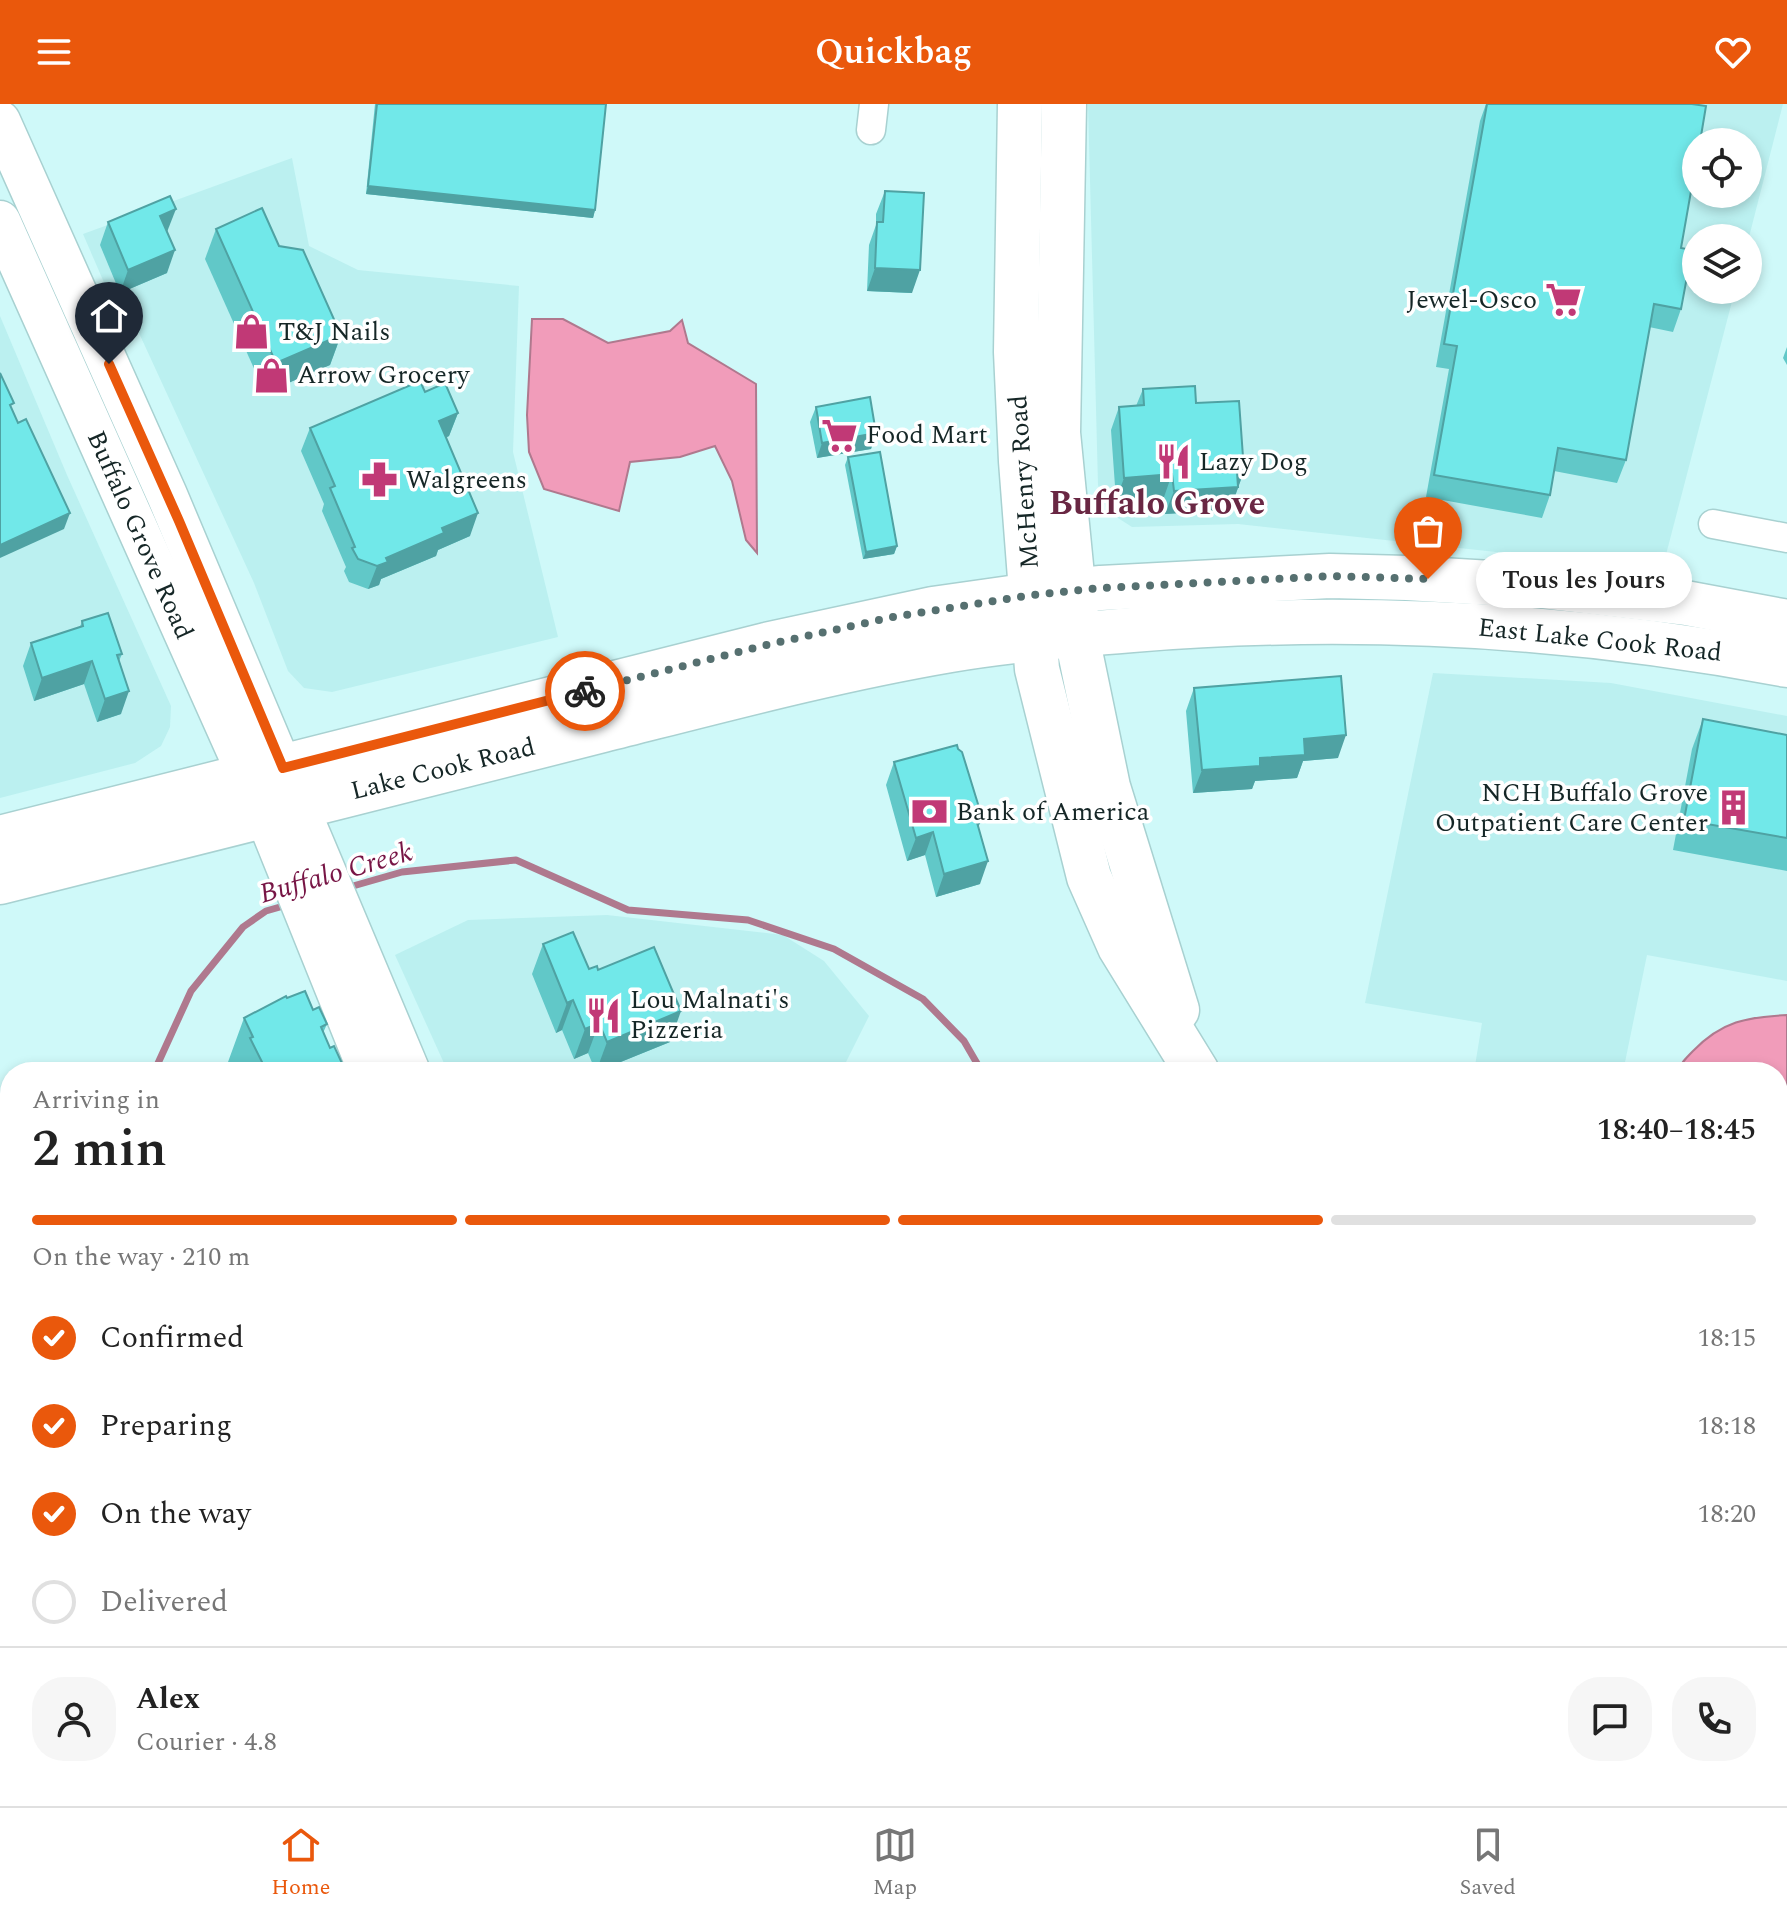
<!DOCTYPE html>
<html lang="en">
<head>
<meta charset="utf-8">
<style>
  :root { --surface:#fff; --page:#f6f6f6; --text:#222; --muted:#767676; --line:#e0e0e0; --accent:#ea580c }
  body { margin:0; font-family:Spectral,serif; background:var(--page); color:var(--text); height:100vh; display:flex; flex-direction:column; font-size:30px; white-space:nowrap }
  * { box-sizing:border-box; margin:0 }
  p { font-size:26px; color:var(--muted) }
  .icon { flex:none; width:44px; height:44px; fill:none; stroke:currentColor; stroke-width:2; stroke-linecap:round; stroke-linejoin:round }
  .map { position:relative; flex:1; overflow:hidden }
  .sheet { position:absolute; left:0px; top:958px; width:1788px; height:744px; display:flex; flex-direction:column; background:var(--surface); border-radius:32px 32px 0 0; box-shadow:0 4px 12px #0003 }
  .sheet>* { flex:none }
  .tools { position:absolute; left:1682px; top:24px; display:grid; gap:16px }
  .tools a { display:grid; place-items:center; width:80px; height:80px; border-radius:50%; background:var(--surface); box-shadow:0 4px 12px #0003; font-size:40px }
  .pin { position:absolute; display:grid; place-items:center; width:68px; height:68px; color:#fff; margin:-82px -34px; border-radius:50% 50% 50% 0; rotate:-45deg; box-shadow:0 0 8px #0007 }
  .pin .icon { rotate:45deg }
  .courier { position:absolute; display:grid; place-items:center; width:80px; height:80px; margin:-40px; border:6px solid #ea580c; border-radius:50%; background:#fff; color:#222; box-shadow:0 2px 10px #0007 }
  .bubble { position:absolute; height:56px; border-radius:28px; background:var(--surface); box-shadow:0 4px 12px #0003; font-size:26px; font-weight:600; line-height:56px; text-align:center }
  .overview em { font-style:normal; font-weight:600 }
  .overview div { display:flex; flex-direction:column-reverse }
  .overview { display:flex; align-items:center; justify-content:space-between; height:136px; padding:0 32px }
  h1 { font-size:52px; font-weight:600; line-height:60px }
  .bar { display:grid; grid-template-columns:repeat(4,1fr); gap:12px 8px; align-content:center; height:96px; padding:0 32px }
  .bar i { height:10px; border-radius:6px; background:var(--line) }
  .bar .active { background:var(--accent) }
  .bar p { grid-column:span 4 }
  .line { display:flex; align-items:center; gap:20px; padding:0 32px; border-top:2px solid var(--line) }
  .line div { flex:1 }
  .round { display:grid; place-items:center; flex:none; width:84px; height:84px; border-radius:32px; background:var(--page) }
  ol { padding:0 32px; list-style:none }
  li { display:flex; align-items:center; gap:24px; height:88px }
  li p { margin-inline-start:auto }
  li .icon { padding:8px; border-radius:50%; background:var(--accent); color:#fff; stroke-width:4 }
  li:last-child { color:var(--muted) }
  li i { width:44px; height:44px; border:4px solid var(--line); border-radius:50% }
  header { display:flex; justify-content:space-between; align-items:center; height:104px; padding:0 32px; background:var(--accent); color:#fff; font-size:36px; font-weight:600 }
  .dock { display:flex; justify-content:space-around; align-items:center; height:112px; border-top:2px solid var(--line); background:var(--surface); font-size:22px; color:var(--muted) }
  .dock a { display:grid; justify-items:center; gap:4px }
  .dock .active { color:var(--accent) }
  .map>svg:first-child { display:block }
</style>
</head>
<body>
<header><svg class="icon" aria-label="menu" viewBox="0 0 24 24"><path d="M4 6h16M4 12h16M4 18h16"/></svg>Quickbag<svg class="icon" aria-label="heart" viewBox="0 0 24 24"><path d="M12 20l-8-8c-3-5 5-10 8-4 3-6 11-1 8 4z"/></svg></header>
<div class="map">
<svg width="1787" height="1702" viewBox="0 0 1787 1702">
  <rect width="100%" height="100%" fill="#cff9f9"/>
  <g fill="#bbf0f0" fill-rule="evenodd">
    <path d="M1088,0h695l-35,137v-3h-52v52h39l-73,280 -424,-46 -106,3 -25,-16 -9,-26zM1696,38h52v52h-52z"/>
    <path d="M292,54l17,88 49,24 161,16 -6,166 45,185 -226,55 -28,-4 -16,-17 -34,-88 -121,-263 -21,-19 -29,-67z"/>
    <path d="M0,212l67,159 104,231 -1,21 -9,19 -26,17 -135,35z"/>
    <path d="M1433,569l178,10 176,33v265l-140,-26 -24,117h-149l8,-49 -117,-20z"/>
    <path d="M607,811l176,20 41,26 45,55 -27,54 -394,2 -53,-117 73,-35z"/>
  </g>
  <g fill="#f19cba" stroke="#af798e" stroke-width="2">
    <path d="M532,215h31l45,24 62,-12 12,-11 6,23 68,41 1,169 -11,-13 -14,-59 -17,-35 -35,11 -50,5 -11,49 -75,-22 -15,-37 -2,-37z"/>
    <path d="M1787,911v251l-9,6v-200h-101c3,-8 9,-14 16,-21 29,-30 54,-34 94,-36z"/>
  </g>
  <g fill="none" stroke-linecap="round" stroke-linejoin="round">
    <g stroke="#af798e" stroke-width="7">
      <path d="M346,784l56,-16 114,-12 112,50 120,10 86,29 89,50 41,42 18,31"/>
      <path d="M154,968l37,-81 52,-64 23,-16 21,-6"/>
      <path d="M0,1115l10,-3"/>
      <path d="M1446,1702l1,-10"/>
    </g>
    <defs>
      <g id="street">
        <path d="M871,26l3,-26"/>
        <path d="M1713,420l74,14"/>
        <path d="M0,1592l10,24"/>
        <path d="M42,1692l4,10"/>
      </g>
      <g id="secondary">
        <path d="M0,17l167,374 243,577"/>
        <path d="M0,117l265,593 104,258"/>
        <path d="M1778,1284l9,-4"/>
        <path d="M1778,1330l9,-5"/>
        <path d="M691,1692l5,10"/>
        <path d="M737,1692l5,10"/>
        <path d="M784,1692h36"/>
        <path d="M917,1702l23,-10"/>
      </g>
      <g id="primary">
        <path d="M1020,0l-4,248 5,109 16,208 52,208 31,70 77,125"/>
        <path d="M1064,0l-6,329 21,214 29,140 69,223"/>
        <path d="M0,734l766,-193 167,-36 99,-14 69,-7 229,-12 77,2 134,8 145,17 101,19"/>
        <path d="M0,778c201,-49 402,-102 603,-152 115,-29 230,-60 347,-80 60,-10 121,-15 182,-20 222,-18 436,-7 655,35"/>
        <path d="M1778,1601l9,6"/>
      </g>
    </defs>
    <use href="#street" stroke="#a8d1d1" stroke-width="31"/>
    <use href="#secondary" stroke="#a8d1d1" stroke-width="43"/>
    <use href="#primary" stroke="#a8d1d1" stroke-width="47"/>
    <use href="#street" stroke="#fff" stroke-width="28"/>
    <use href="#secondary" stroke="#fff" stroke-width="40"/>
    <use href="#primary" stroke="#fff" stroke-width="44"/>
  </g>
  <g fill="#61c8c8">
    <path d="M375,0h231l-11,106 -2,8 -227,-24z"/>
    <path d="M1486,0h206l-11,144v61l-8,23 -24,-5 -23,133 -9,23 -63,-12 -4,24 -8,23 -116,-21 23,-128 -13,-2 44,-246z"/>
    <path d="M885,87l27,102 -45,-2 2,-46 7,-20v-11z"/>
    <path d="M108,118l59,10v41l-47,20 -20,-48z"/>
    <path d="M216,125l63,17 62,89 -11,30 -65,28 -60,-134z"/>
    <path d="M1787,243v18l-4,-7z"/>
    <path d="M1143,285l53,14 48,68 -14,39 -65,4 -1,-17 -48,3 -5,-70 8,-23 17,-1z"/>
    <path d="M425,288l33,21 -9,23 -3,2 24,98 -32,14 -2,6 -55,23 -2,6 -11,4 -19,-7 -5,-11 2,-4 -24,-56 2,-7 -23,-53 9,-23z"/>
    <path d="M816,303l60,26 -5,16 -54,9 -7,-36z"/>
    <path d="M848,353l49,89 -3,8 -31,5 -18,-94z"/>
    <path d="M82,517l40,33 -3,7 2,53 -24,8 -13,-38 -50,17 -11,-35 8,-23 49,-16z"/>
    <path d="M1194,584l144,70 -35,3 -6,17 -42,3 -3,8 -59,4 -7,-82z"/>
    <path d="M1703,615l84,16v136l-114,-21 19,-101z"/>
    <path d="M894,658l84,66 2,56 -44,13 -11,-42 -18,6 -21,-76z"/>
    <path d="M543,840l46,25 9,1 72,72 -74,30 -8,-19 -14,6 -12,-29 -6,3 -24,-59z"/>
    <path d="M287,894l26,12 14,14 -4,9 7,15 16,24h-114l-4,-10 16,-44z"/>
  </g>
  <g fill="#4fa2a3">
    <path d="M368,82l227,24 -2,8 -227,-24z"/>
    <path d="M176,105l-9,23 -7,-16z"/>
    <path d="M175,146l-8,23 -47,20 8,-23z"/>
    <path d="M875,164l45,2 -8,23 -45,-2z"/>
    <path d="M341,231l-11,30 -65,28 11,-30z"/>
    <path d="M458,309l-9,23 -19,8 9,-23z"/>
    <path d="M876,329l-5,16 -54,9 5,-15z"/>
    <path d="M1244,367l-14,39 -65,4 9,-23 63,-19z"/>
    <path d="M1172,370l-8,23 -48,3 8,-22z"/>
    <path d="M70,409l-6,16 -64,29v-13z"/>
    <path d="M478,409l-8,23 -32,14 -2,6 -55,23 -2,6 -11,4 9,-23 9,-8 56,-30z"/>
    <path d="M897,442l-3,8 -31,5 3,-7z"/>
    <path d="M92,557l-8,23 -50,17 8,-23z"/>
    <path d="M129,587l-8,23 -24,8 8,-23z"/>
    <path d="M1346,631l-8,23 -35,3 -6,17 -42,3 -3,8 -59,4 9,-23 102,-31z"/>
    <path d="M982,713l-8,23 2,-21z"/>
    <path d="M933,728l-8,23 -18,6 9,-23z"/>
    <path d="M988,757l-8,23 -44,13 8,-23z"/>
    <path d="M573,896l-11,30 -6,3 11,-30z"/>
    <path d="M681,907l-11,31 -74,30 11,-30z"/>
    <path d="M599,919l-11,30 -14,6 11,-30z"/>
    <path d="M399,1692h30l-23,10h-15l3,-8z"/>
    <path d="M586,1692h30l-23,10h-22l1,-4z"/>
  </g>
  <g fill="#71e8e9" stroke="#4fa2a3" stroke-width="2">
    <path d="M377,0h229l-11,106 -227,-24z"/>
    <path d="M1487,0h205l14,2 -6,36h-4v21l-15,85 11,2 -11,59 -27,-5 -28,156 -68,-12 -8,47 -116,-20 23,-129 -13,-2z"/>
    <path d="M885,87l39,2 -4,77 -45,-2 2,-46h6z"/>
    <path d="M170,92l6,13 -16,7 15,34 -47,20 -20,-48z"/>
    <path d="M262,104l17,38 24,4 38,85 -65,28 -60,-134z"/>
    <path d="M0,269l14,30 -4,2 8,18 8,-4 44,94 -70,32z"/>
    <path d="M420,277l5,11 20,-9 13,30 -19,8 39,92 -36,15 2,5 -58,25 2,4 -11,4 -19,-7 -6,-11 3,-1 -25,-59 5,-2 -25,-58z"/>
    <path d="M1195,282l1,17 43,-2 5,70 -7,1 1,15 -64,4 -2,-17 -48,4 -5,-71 25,-2 -1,-16z"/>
    <path d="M870,293l6,36 -54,10 -6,-36z"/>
    <path d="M880,348l17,94 -31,6 -18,-95z"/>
    <path d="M108,509l14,41 -5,1 12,36 -24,8 -13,-38 -50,17 -11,-35 52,-17 -1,-5z"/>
    <path d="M1341,572l5,59 -42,4 1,16 -45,3v8l-58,4 -8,-82z"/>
    <path d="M1703,615l84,16v103l-103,-18z"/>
    <path d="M957,641l1,4 4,3 20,65 -6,2 12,42 -44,13 -11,-42 -17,6 -22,-76z"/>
    <path d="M573,828l16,37 8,-3 1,4 56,-23 27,64 -74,31 -8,-19 -14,6 -12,-29 -6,3 -24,-59z"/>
    <path d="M305,887l8,19 6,-3 8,17 -6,3 9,21 4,-2 12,26h-79l-17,-34 3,-1 -9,-19 42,-22 1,2z"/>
    <path d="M349,1692h50l-5,2 3,8h-71z"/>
    <path d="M531,1692h55l-14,6 2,4h-66z"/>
  </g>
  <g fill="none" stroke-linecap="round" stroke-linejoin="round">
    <path stroke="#567070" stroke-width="8" stroke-dasharray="0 14.4" d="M585,587l181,-46 127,-28 139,-22 69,-7 229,-12 98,3"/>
    <path stroke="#ea580c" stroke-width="10" d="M109,260l70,157 104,247 302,-77"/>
  </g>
  <defs>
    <symbol id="supermarket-bare" viewBox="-9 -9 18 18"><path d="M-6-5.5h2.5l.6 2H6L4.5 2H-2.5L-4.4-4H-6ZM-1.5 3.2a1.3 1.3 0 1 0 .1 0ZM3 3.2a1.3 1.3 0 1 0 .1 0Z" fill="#c13976" stroke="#fff" stroke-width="2.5" paint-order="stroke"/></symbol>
    <symbol id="shop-bare" viewBox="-9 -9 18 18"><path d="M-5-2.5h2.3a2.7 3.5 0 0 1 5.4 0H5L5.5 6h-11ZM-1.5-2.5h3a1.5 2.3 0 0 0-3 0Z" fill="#c13976" stroke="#fff" stroke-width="2.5" paint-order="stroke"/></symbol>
    <symbol id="restaurant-bare" viewBox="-9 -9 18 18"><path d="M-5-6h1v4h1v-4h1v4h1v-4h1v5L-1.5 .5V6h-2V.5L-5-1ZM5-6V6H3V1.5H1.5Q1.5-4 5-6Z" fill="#c13976" stroke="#fff" stroke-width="2.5" paint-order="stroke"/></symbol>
    <symbol id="pharmacy-bare" viewBox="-9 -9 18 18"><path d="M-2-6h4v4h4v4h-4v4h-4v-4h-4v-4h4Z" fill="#c13976" stroke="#fff" stroke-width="2.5" paint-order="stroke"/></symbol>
    <symbol id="building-bare" viewBox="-9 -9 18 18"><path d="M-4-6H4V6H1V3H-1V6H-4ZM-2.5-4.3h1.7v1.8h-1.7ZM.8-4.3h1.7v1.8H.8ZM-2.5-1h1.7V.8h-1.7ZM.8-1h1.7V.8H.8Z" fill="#c13976" stroke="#fff" stroke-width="2.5" paint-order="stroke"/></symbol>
    <symbol id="bank-bare" viewBox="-9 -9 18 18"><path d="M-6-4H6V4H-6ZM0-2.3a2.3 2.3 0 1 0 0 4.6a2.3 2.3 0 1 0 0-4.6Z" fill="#c13976" stroke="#fff" stroke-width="2.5" paint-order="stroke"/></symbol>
  </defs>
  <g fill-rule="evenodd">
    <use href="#supermarket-bare" x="1538" y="170" width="51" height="51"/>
    <use href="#shop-bare" x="226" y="202" width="51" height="51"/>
    <use href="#shop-bare" x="246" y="246" width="51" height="51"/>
    <use href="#supermarket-bare" x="814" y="306" width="51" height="51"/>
    <use href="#restaurant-bare" x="1148" y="332" width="51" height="51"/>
    <use href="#pharmacy-bare" x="354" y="350" width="51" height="51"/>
    <use href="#building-bare" x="1708" y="678" width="51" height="51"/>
    <use href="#bank-bare" x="904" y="682" width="51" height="51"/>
    <use href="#restaurant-bare" x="578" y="886" width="51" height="51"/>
  </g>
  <g text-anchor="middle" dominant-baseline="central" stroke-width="7" stroke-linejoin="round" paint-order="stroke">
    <g font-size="26" fill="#152626" stroke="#fff" text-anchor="start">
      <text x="1537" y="196" text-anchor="end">Jewel-Osco</text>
      <text x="278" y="228">T&amp;J Nails</text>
      <text x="297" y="271">Arrow Grocery</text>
      <text x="866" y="331">Food Mart</text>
      <text x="1199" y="358">Lazy Dog</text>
      <text x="406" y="376">Walgreens</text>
      <text x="1708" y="689" text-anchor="end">NCH Buffalo Grove<tspan x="1708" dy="30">Outpatient Care Center</tspan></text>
      <text x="956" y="708">Bank of America</text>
      <text x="630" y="896">Lou Malnati's<tspan x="630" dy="30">Pizzeria</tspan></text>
    </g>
    <g font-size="26" fill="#152626" stroke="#fff">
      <text transform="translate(1024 378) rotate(-94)">McHenry Road</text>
      <text transform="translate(140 431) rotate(66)">Buffalo Grove Road</text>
      <text transform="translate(1600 536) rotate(6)">East Lake Cook Road</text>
      <text transform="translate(443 665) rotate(-14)">Lake Cook Road</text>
    </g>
    <g font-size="28" font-style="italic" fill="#771545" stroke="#fff">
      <text transform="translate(336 769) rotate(-16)">Buffalo Creek</text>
    </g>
    <g font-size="34" font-weight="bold" fill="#692743" stroke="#fff">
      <text x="1157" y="400">Buffalo Grove</text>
    </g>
  </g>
</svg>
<div class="tools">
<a><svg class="icon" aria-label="locate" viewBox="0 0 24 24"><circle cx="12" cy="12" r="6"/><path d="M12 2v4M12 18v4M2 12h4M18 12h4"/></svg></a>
<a><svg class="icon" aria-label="layers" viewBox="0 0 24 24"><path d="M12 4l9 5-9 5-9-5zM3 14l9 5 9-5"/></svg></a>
</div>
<div class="pin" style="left:1428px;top:475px;background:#ea580c"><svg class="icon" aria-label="bag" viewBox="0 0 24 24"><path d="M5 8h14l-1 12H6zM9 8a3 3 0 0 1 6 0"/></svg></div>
<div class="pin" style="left:109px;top:260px;background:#1f2937"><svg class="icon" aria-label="home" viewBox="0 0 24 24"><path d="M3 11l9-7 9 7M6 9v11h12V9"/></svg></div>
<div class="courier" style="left:585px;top:587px"><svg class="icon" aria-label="bike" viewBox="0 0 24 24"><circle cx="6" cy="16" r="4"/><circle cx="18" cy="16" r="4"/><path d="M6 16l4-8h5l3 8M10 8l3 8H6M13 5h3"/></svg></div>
<div class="bubble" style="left:1476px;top:448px;width:216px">Tous les Jours</div>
<section class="sheet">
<div class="overview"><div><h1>2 min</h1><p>Arriving in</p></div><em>18:40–18:45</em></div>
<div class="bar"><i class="active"></i><i class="active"></i><i class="active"></i><i></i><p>On the way · 210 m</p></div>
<ol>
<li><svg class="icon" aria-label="check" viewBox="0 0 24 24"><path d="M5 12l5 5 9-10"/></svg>Confirmed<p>18:15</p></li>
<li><svg class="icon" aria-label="check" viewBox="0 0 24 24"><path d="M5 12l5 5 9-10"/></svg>Preparing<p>18:18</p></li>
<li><svg class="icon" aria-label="check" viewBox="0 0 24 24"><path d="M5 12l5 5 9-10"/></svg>On the way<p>18:20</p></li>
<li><i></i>Delivered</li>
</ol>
<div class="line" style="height:144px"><a class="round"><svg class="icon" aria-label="person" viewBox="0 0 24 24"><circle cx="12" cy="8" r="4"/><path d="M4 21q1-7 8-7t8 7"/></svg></a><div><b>Alex</b><p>Courier · 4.8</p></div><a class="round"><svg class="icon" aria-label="chat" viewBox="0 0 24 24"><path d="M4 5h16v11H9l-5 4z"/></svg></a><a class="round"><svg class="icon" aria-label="phone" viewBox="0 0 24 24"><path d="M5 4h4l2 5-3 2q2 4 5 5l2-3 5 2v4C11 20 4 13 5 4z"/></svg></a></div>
</section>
</div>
<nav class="dock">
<a class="active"><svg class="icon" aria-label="home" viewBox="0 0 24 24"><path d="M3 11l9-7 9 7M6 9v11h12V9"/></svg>Home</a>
<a><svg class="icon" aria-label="map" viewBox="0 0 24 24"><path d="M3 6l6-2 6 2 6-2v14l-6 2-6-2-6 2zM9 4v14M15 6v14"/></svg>Map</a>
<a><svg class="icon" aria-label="saved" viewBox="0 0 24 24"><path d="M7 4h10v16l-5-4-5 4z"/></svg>Saved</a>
</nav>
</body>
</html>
